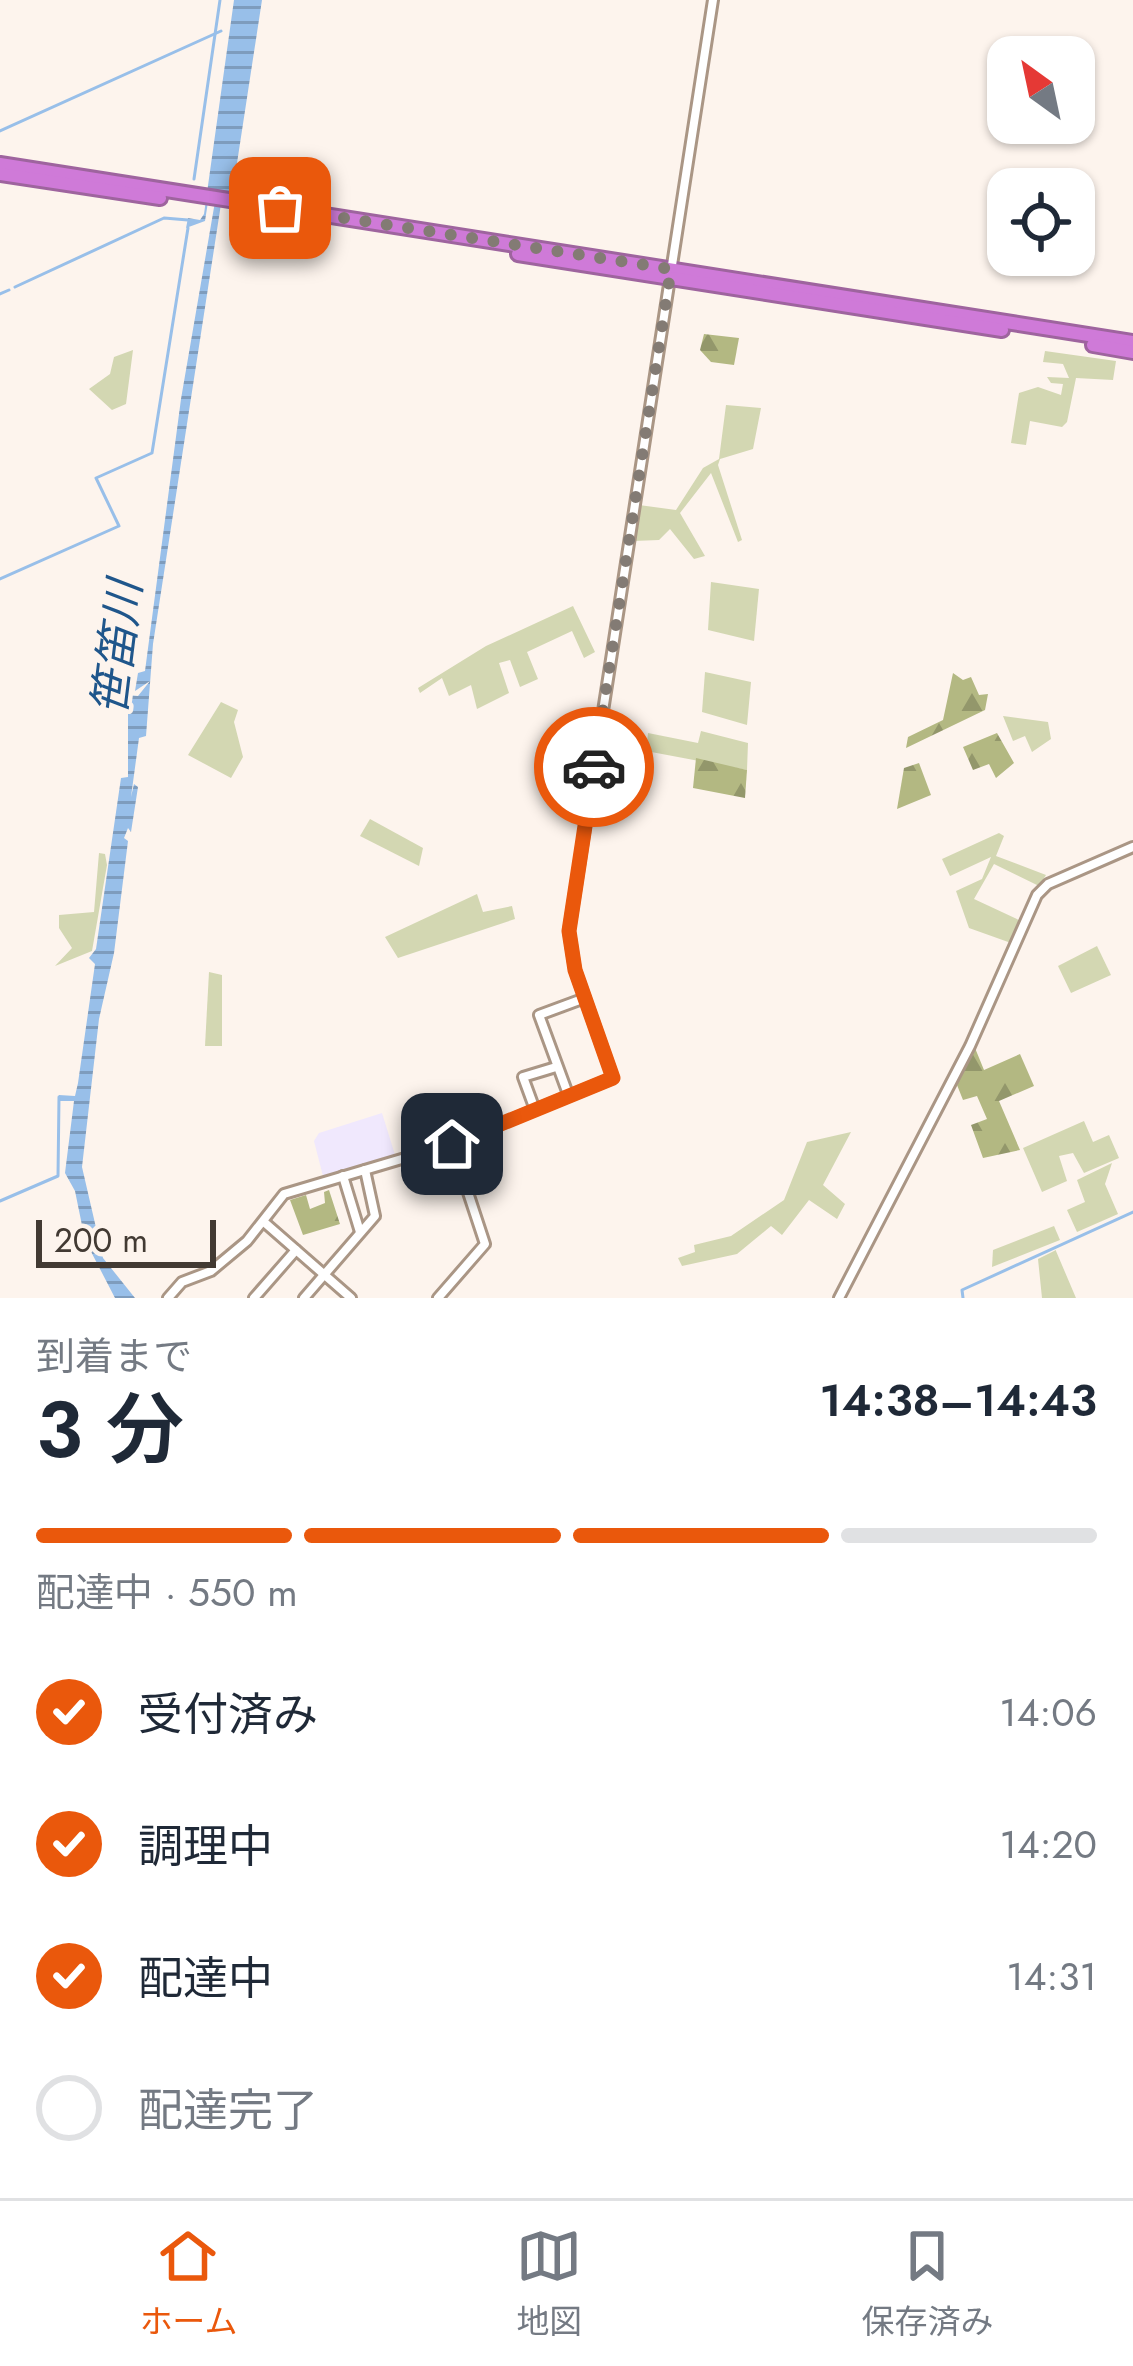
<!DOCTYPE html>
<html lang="ja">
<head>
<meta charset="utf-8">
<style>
  :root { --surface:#fff; --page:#f6f6f7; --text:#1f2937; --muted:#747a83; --line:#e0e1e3; --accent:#ea580c }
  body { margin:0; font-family:Jost,"Noto Sans JP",sans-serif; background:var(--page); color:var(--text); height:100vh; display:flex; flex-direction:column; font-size:45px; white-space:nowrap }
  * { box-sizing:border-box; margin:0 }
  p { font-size:39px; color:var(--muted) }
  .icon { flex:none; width:66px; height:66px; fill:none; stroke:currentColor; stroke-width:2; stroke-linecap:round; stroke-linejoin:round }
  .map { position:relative; height:1298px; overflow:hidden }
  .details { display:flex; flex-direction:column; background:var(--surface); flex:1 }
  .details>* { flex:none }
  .needle { width:78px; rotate:327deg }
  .controls { position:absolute; left:987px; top:36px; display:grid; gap:24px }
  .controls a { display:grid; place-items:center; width:108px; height:108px; border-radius:24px; background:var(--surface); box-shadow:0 3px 9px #0004; font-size:60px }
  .scale { position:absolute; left:36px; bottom:30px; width:180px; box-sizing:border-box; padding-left:12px; border:6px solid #423a33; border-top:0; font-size:33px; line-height:42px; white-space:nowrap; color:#423a33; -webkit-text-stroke:9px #fdf4ed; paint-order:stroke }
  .pin { position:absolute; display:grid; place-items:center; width:102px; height:102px; color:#fff; margin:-51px; border-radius:24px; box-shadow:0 6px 18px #0006 }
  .courier { position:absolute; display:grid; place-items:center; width:120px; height:120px; margin:-60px; border:9px solid #ea580c; border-radius:50%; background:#fff; color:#222; box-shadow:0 3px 15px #0007 }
  .overview em { font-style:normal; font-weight:600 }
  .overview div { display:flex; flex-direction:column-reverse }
  .overview { display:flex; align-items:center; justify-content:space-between; height:204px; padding:0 36px }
  h1 { font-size:78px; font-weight:600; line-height:90px }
  .bar { display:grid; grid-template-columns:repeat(4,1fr); gap:18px 12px; align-content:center; height:144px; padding:0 36px }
  .bar i { height:15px; border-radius:9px; background:var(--line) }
  .bar .on { background:var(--accent) }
  .bar p { grid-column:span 4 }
  ol { padding:0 36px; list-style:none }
  li { display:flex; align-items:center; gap:36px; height:132px }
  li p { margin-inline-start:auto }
  li .icon { padding:12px; border-radius:50%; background:var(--accent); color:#fff; stroke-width:4 }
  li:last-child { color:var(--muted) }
  li i { width:66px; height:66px; border:6px solid var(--line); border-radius:50% }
  .dock { display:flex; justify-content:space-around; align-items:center; height:168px; border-top:3px solid var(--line); background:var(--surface); font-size:33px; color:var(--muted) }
  .dock a { display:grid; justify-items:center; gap:6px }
  .dock .on { color:var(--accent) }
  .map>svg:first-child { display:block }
</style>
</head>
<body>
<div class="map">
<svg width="1133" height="1298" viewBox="0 0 1133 1298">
  <defs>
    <pattern id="forest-firs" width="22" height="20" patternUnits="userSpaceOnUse" patternTransform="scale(3)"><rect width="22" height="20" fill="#b3b882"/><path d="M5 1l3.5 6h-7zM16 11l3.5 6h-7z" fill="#93976b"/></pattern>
    <pattern id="water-rules" width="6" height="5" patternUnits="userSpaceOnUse" patternTransform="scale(3)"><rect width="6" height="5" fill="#98bfe9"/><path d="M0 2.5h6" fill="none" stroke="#7e9cbd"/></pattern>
  </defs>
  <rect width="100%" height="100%" fill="#fdf4ed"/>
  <path fill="#f0e8fd" d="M382,1113l14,45 -72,22 -10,-39 5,-8z"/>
  <g fill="#d3d7b2">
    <path d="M133,350l-7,54 -14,6 -23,-21 21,-15 4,-17z"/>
    <path d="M1045,351l71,10 -3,19 -37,-2 -9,44 -5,5 -32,-6 -4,24 -15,-2 8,-50 19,-6 23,8 2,-11 -12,-1 -4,-6 22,1 -6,-14 -20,-2z"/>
    <path d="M726,405l35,3 -8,41 -33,10 -2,6 24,75 -4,2 -27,-69 -31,40 25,43 -11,3 -24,-30 -11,11 -26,1 6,-36 37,5 27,-42 16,-9z"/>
    <path d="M711,582l48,7 -5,52 -46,-11z"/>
    <path d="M573,606l22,46 -11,6 -12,-27 -45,21 11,27 -18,8 -10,-27 -11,3 10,30 -32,16 -6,-24 -22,11 -7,-18 -22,15 -2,-5 68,-42z"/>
    <path d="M705,672l46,10 -4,43 -45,-13z"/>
    <path d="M221,702l17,8 -4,12 9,35 -12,21 -43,-23z"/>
    <path d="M1003,716l45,6 3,17 -19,13 -7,-16 -12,5z"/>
    <path d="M701,731l47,12 -1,27 -101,-19 2,-18 50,10z"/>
    <path d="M370,819l53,29 -4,18 -59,-30z"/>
    <path d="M999,833l5,3 -8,20 50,19 -7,11 -45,-22 -20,35 47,22 -10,22 -42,-15 -13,-37 26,-12 9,-22 -41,19 -8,-17z"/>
    <path d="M99,853l6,1 2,11 -15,86 -37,15 17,-18 -13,-20v-13l35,-3z"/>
    <path d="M477,894l6,18 29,-6 3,13 -117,39 -13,-21z"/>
    <path d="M1097,946l14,29 -40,18 -13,-27z"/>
    <path d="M209,972l13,3v71h-17z"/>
    <path d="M1084,1121l9,21 16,-7 10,23 -35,15 -11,-20 -14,3 8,25 -25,11 -19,-44z"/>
    <path d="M851,1132l-28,53 22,19 -8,15 -28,-19 -27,35 -11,-9 -34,28 -55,12 -4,-8 17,-6 -1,-7 37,-9 53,-36 23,-58z"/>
    <path d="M1112,1163l-7,21 13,30 -41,18 -10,-22 18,-8 -8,-22z"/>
    <path d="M1054,1226l6,14 -68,27 1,-17z"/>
    <path d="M1056,1250v1l20,47h-34l-4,-39z"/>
  </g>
  <g fill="url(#forest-firs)">
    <path d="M704,334l35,4 -5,27 -23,-3 -11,-12z"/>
    <path d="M953,673l10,7 8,-3 8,18 9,-1 -3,16 -79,38 2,-11 35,-17z"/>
    <path d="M997,733l17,30 -18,15 -7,-14 -16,6 -10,-23z"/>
    <path d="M696,758l51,12 -2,28 -52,-10z"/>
    <path d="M919,763l12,32 -34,14 7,-41z"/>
    <path d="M975,1048l9,22 36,-16 14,32 -35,15 21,49 -37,8 -12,-33 16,-6 -10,-23 -14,4 -6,-15z"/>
    <path d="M329,1190l11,34 -37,11 -13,-35 16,-5 4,14 15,-6 -1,-11z"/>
  </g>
  <path fill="url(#water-rules)" d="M234,0h28l-25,163 -3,58 -4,-29 -7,-1 -70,453 -7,92 -7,2 -8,59 3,-13 4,3 -7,45 -3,-4 -4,10 4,3 -14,112 -15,66 -17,148 21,91 32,40h-20l-30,-58 -10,-49 -10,-18 9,-72h-16l1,-6 16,1 3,-13 17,-119 -6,-6 7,-9 25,-171 7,-1v-82l10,1 12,-15 -15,10 3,-18 7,-2 36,-272 36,-209 -7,-1 -5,32 -19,7 2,-10 12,2 4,-6z"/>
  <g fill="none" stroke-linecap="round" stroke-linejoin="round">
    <g stroke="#98bfe9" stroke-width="3">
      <path d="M0,131l221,-100"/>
      <path d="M194,179l26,-179"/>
      <path d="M15,287l149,-69 24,2"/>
      <path d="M0,294l9,-4"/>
      <path d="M0,579l119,-53 -23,-48 56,-25 36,-225"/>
      <path d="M0,1201l58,-25 1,-79"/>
      <path d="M963,1298l-1,-8 171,-78"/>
    </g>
    <defs>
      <g id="minor">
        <path d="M568,1094l-29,-79 46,-17"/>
        <path d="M534,1107l-11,-30 33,-10"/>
        <path d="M343,1176l17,56"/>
        <path d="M264,1222l87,76"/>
        <path d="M168,1298l14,-16 29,-11 36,-30 37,-47 168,-50 161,-66 -38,-108 -6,-39 144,-931"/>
        <path d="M254,1298l42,-48"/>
        <path d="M304,1298l71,-82 -10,-46"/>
        <path d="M438,1298l47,-54 -33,-100"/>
        <path d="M839,1298l131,-252 67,-151 11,-11 85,-37"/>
      </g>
      <g id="highway">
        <path d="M0,164l1133,178"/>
        <path d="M0,174l160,24"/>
        <path d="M518,254l484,76"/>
        <path d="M1093,345l40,7"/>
      </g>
    </defs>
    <use href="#minor" stroke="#aa9685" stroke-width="14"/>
    <use href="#highway" stroke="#9e649e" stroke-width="18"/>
    <use href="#minor" stroke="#fff" stroke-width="8"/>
    <use href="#highway" stroke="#cf7ad8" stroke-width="12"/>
  </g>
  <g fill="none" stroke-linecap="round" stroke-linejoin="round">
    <path stroke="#837b74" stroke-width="12" stroke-dasharray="0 21.6" d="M280,208l391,61 -77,498"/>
    <path stroke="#ea580c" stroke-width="15" d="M452,1144l161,-66 -38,-108 -6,-39 25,-164"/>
  </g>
  <g text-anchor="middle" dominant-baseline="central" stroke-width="9" stroke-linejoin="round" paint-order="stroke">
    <g font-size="45" font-style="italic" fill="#1f568b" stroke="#fdf4ed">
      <text transform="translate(117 648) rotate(-83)">笹笛川</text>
    </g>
  </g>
</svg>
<div class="controls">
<a><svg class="needle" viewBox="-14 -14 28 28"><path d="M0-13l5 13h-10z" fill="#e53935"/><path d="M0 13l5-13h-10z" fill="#747a83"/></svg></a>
<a><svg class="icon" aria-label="locate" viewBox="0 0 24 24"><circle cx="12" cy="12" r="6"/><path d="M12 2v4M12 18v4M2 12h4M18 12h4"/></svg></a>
</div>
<div class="scale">200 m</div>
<div class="pin" style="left:280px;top:208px;background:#ea580c"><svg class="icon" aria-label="bag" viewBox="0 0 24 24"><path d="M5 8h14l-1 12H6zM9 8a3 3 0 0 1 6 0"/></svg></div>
<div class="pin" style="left:452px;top:1144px;background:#1f2937"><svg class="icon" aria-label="home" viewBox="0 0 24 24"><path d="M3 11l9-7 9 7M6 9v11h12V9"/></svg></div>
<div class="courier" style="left:594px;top:767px"><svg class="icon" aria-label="car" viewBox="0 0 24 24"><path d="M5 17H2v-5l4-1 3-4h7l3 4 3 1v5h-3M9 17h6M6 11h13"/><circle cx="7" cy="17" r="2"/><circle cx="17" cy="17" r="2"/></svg></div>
</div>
<section class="details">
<div class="overview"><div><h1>3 分</h1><p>到着まで</p></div><em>14:38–14:43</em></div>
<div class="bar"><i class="on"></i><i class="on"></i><i class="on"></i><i></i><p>配達中 · 550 m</p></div>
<ol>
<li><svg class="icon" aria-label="check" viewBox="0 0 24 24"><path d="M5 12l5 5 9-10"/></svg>受付済み<p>14:06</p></li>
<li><svg class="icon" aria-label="check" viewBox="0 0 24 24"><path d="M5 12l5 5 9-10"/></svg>調理中<p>14:20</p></li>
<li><svg class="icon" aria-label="check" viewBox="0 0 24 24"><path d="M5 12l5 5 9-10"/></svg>配達中<p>14:31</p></li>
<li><i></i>配達完了</li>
</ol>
</section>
<nav class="dock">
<a class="on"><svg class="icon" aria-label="home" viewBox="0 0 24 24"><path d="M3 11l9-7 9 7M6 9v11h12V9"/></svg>ホーム</a>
<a><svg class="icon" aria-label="map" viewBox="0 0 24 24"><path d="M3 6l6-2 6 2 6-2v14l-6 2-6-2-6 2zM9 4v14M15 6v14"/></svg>地図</a>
<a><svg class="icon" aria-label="saved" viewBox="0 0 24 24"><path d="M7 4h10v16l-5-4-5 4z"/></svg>保存済み</a>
</nav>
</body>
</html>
